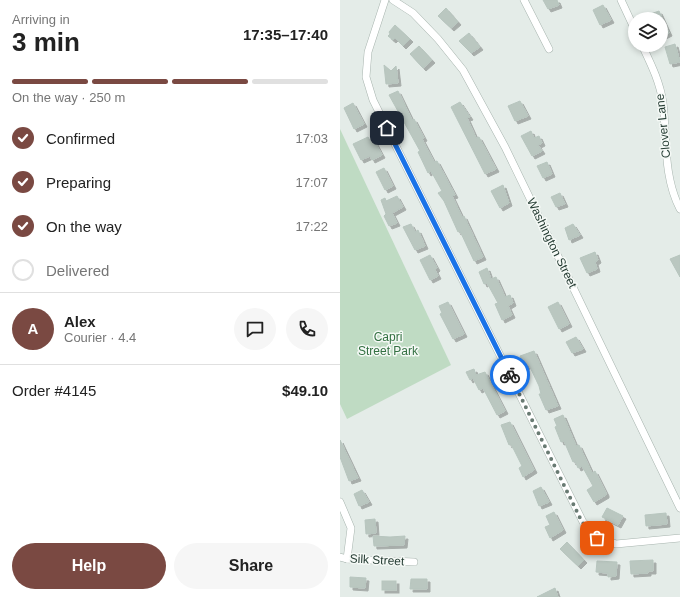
<!DOCTYPE html>
<html lang="en">
<head>
<meta charset="utf-8">
<style>
  :root { --surface:#fff; --page:#f6f6f6; --text:#222; --muted:#767676; --line:#e0e0e0; --accent:#7a4942 }
  body { margin:0; font-family:Arial,sans-serif; background:var(--page); color:var(--text); height:100vh; display:flex; flex-direction:column; font-size:15px; white-space:nowrap }
  * { box-sizing:border-box; margin:0 }
  p { font-size:13px; color:var(--muted) }
  .icon { flex:none; width:22px; height:22px; fill:none; stroke:currentColor; stroke-width:2; stroke-linecap:round; stroke-linejoin:round }
  .map { position:relative; flex:1; overflow:hidden }
  .drawer { display:flex; flex-direction:column; background:var(--surface); width:340px }
  .drawer>* { flex:none }
  .fabs { position:absolute; left:288px; top:12px; display:grid; gap:8px }
  .fabs a { display:grid; place-items:center; width:40px; height:40px; border-radius:50%; background:var(--surface); box-shadow:0 2px 6px #0003; font-size:20px }
  .pin { position:absolute; display:grid; place-items:center; width:34px; height:34px; color:#fff; margin:-17px; border-radius:8px; box-shadow:0 2px 6px #0006 }
  .courier { position:absolute; display:grid; place-items:center; width:40px; height:40px; margin:-20px; border:3px solid #1a73e8; border-radius:50%; background:#fff; color:#222; box-shadow:0 1px 5px #0007 }
  .overview em { font-style:normal; font-weight:800 }
  .overview div { display:flex; flex-direction:column-reverse }
  .overview { display:flex; align-items:center; justify-content:space-between; height:68px; padding:0 12px }
  h1 { font-size:26px; font-weight:800; line-height:30px }
  .bar { display:grid; grid-template-columns:repeat(4,1fr); gap:6px 4px; align-content:center; height:48px; padding:0 12px }
  .bar i { height:5px; border-radius:3px; background:var(--line) }
  .bar .current { background:var(--accent) }
  .bar p { grid-column:span 4 }
  .line { display:flex; align-items:center; gap:10px; padding:0 12px; border-top:1px solid var(--line) }
  .line div { flex:1 }
  .round { display:grid; place-items:center; flex:none; width:42px; height:42px; border-radius:21px; background:var(--page) }
  ol { padding:0 12px; list-style:none }
  li { display:flex; align-items:center; gap:12px; height:44px }
  li p { margin-inline-start:auto }
  li .icon { padding:4px; border-radius:50%; background:var(--accent); color:#fff; stroke-width:4 }
  li:last-child { color:var(--muted) }
  li i { width:22px; height:22px; border:2px solid var(--line); border-radius:50% }
  .cta { display:flex; gap:8px; margin-top:auto; padding:8px 12px }
  .cta a { flex:1; height:46px; border-radius:24px; background:var(--accent); color:#fff; font-size:16px; font-weight:800; line-height:46px; text-align:center }
  .cta a+a { background:var(--page); color:var(--text) }
  main { display:flex; flex:1; min-height:0 }
  .map>svg:first-child { display:block }
</style>
</head>
<body>
<main>
<section class="drawer">
<div class="overview"><div><h1>3 min</h1><p>Arriving in</p></div><em>17:35–17:40</em></div>
<div class="bar"><i class="current"></i><i class="current"></i><i class="current"></i><i></i><p>On the way · 250 m</p></div>
<ol>
<li><svg class="icon" aria-label="check" viewBox="0 0 24 24"><path d="M5 12l5 5 9-10"/></svg>Confirmed<p>17:03</p></li>
<li><svg class="icon" aria-label="check" viewBox="0 0 24 24"><path d="M5 12l5 5 9-10"/></svg>Preparing<p>17:07</p></li>
<li><svg class="icon" aria-label="check" viewBox="0 0 24 24"><path d="M5 12l5 5 9-10"/></svg>On the way<p>17:22</p></li>
<li><i></i>Delivered</li>
</ol>
<div class="line" style="height:72px"><b class="round" style="background:var(--accent);color:#fff">A</b><div><b>Alex</b><p>Courier · 4.4</p></div><a class="round"><svg class="icon" aria-label="chat" viewBox="0 0 24 24"><path d="M4 5h16v11H9l-5 4z"/></svg></a><a class="round"><svg class="icon" aria-label="phone" viewBox="0 0 24 24"><path d="M5 4h4l2 5-3 2q2 4 5 5l2-3 5 2v4C11 20 4 13 5 4z"/></svg></a></div>
<div class="line" style="height:52px"><div>Order #4145</div><b>$49.10</b></div>
<div class="cta"><a>Help</a><a>Share</a></div>
</section>
<div class="map">
<svg width="340" height="597" viewBox="0 0 340 597">
  <defs>
    <filter id="shadow"><feDropShadow dx="3" dy="3" stdDeviation="0" flood-color="#0004"/></filter>
  </defs>
  <rect width="100%" height="100%" fill="#e4ece8"/>
  <path fill="#bfdbc3" d="M0,129l111,236 -104,54 -7,-15z"/>
  <g fill="#bac7c0" stroke="#b7c5be" filter="url(#shadow)">
    <path d="M203,0h14l2,5 -11,4z"/>
    <path d="M263,5l8,15 -11,5 -7,-15z"/>
    <path d="M106,8l12,14 -7,6 -13,-12z"/>
    <path d="M319,11l10,22 -8,4v-18l-22,-1z"/>
    <path d="M55,25l15,14 -7,7 -8,-8 -2,2 -5,-4 2,-2 -1,-2z"/>
    <path d="M129,33l11,14 -9,6 -12,-12z"/>
    <path d="M335,44l5,18 -10,2 -5,-17z"/>
    <path d="M79,46l13,14 -9,8 -13,-14z"/>
    <path d="M44,65l7,6 5,-5 2,17 -12,1z"/>
    <path d="M58,91l14,29 2,-1 10,19 -2,1 12,23 3,-1 18,34 -3,1 10,21 2,-1 19,41 -9,4 -14,-30 -2,1 -14,-31 -6,-8 4,-2 -11,-20 -3,2 -10,-21 2,-1 -31,-56z"/>
    <path d="M180,101l8,15 -13,5 -7,-15z"/>
    <path d="M120,102l10,15 -3,1 9,20 3,-1 17,32 -11,5 -34,-67z"/>
    <path d="M13,103l11,21 -10,5 -10,-21z"/>
    <path d="M191,131l3,7 5,-2 3,7 -4,2 4,6 -10,5 -11,-20z"/>
    <path d="M28,137l4,7 3,-2 7,13 -10,5 -2,-4 -9,4 -8,-16z"/>
    <path d="M207,162l5,12 -9,4 -6,-12z"/>
    <path d="M44,168l9,18 -8,4 -9,-18z"/>
    <path d="M163,185l6,18 -9,5 -9,-17z"/>
    <path d="M220,193l5,11 -9,3 -5,-10z"/>
    <path d="M57,196l6,11 -11,6 5,10 -8,3 -5,-10 2,-2 -5,-14 4,-2 1,3z"/>
    <path d="M71,224l4,8 3,-2 7,16 -10,4 -12,-23z"/>
    <path d="M233,224l7,11 -11,5 -4,-12z"/>
    <path d="M255,252l3,8 -3,2 2,7 -10,4 -7,-15z"/>
    <path d="M90,255l7,13 -2,2 3,6 -8,4 -10,-20z"/>
    <path d="M340,255v22l-10,-18z"/>
    <path d="M147,268l4,11 5,-2 9,20 5,-2 3,8 -5,3 4,9 -10,5 -7,-16 3,-1 -11,-20 -3,1 -5,-12z"/>
    <path d="M108,302l16,32 -11,5 -13,-25 2,-1 -3,-7z"/>
    <path d="M218,302l11,22 -10,5 -11,-22z"/>
    <path d="M236,337l7,12 -11,4 -6,-11z"/>
    <path d="M194,351l24,55 -12,4 -7,-16h2l-2,-8 -10,-21 -4,2 -5,-11z"/>
    <path d="M134,369l2,6 9,-3 20,39 -8,4 -14,-27 -4,2 -6,-12 -3,2 -4,-8z"/>
    <path d="M223,415l13,31 3,-1 13,28 3,-2 11,22v2l-12,7 -7,-12 6,-4 -11,-20 -4,2 -3,-7 -2,1 -9,-21 -3,1 -6,-15 2,-1 -3,-7z"/>
    <path d="M170,422l24,48 -11,7 -4,-9 3,-2 -11,-22 -2,1 -8,-20z"/>
    <path d="M0,440l18,38 -9,3 -9,-24z"/>
    <path d="M201,487l8,15 -10,4 -6,-15z"/>
    <path d="M22,490l7,12 -10,4 -5,-12z"/>
    <path d="M267,508l16,8 -5,9 -16,-8z"/>
    <path d="M214,512l9,18 -13,8 -5,-11 5,-2 -4,-9z"/>
    <path d="M326,513l1,11 -21,2 -1,-11z"/>
    <path d="M35,519l1,14 -10,1 -1,-14z"/>
    <path d="M33,536l17,1 15,-1 -1,9 -30,1z"/>
    <path d="M227,542l17,18 -6,6 -18,-17z"/>
    <path d="M313,560v11h-5v2l-17,1 -1,-13z"/>
    <path d="M257,561l20,1 -1,14 -8,1v-4l-12,-1z"/>
    <path d="M10,577l16,1 -1,10 -15,-1z"/>
    <path d="M71,579h16v10h-17z"/>
    <rect x="42" y="581" width="14" height="9"/>
    <path d="M215,588l3,9h-21z"/>
  </g>
  <g fill="none" stroke-linecap="round" stroke-linejoin="round">
    <defs>
      <g id="minor">
        <path d="M45,0l-17,52 -2,25 7,23 210,422 14,15 19,7 64,-6"/>
        <path d="M53,0l20,13 25,26 25,31 42,77 175,361"/>
        <path d="M184,0l25,49"/>
        <path d="M281,0l14,30"/>
        <path d="M302,45c9,19 18,37 21,58 4,35 0,73 17,106"/>
        <path d="M0,502l11,26 -4,31"/>
        <path d="M0,557l7,2 67,3"/>
      </g>
    </defs>
    <use href="#minor" stroke="#a7b4ae" stroke-width="8"/>
    <use href="#minor" stroke="#fff" stroke-width="7"/>
  </g>
  <g fill="none" stroke-linecap="round" stroke-linejoin="round">
    <path stroke="#687a72" stroke-width="4" stroke-dasharray="0 7.2" d="M170,375l72,147 15,16"/>
    <path stroke="#1a73e8" stroke-width="5" d="M47,128l123,247"/>
  </g>
  <g text-anchor="middle" dominant-baseline="central" stroke-width="3" stroke-linejoin="round" paint-order="stroke">
    <g font-size="12" fill="#253c33" stroke="#f5f9f6">
      <text transform="translate(323 126) rotate(-96)">Clover Lane</text>
      <text transform="translate(212 243) rotate(64)">Washington Street</text>
      <text transform="translate(37 560) rotate(3)">Silk Street</text>
    </g>
    <g font-size="12" fill="#337042" stroke="#f5f9f6">
      <text x="48" y="337">Capri<tspan x="48" dy="14">Street Park</tspan></text>
    </g>
  </g>
</svg>
<div class="fabs">
<a><svg class="icon" aria-label="layers" viewBox="0 0 24 24"><path d="M12 4l9 5-9 5-9-5zM3 14l9 5 9-5"/></svg></a>
</div>
<div class="pin" style="left:257px;top:538px;background:#ea580c"><svg class="icon" aria-label="bag" viewBox="0 0 24 24"><path d="M5 8h14l-1 12H6zM9 8a3 3 0 0 1 6 0"/></svg></div>
<div class="pin" style="left:47px;top:128px;background:#1f2937"><svg class="icon" aria-label="home" viewBox="0 0 24 24"><path d="M3 11l9-7 9 7M6 9v11h12V9"/></svg></div>
<div class="courier" style="left:170px;top:375px"><svg class="icon" aria-label="bike" viewBox="0 0 24 24"><circle cx="6" cy="16" r="4"/><circle cx="18" cy="16" r="4"/><path d="M6 16l4-8h5l3 8M10 8l3 8H6M13 5h3"/></svg></div>
</div>
</main>
</body>
</html>
